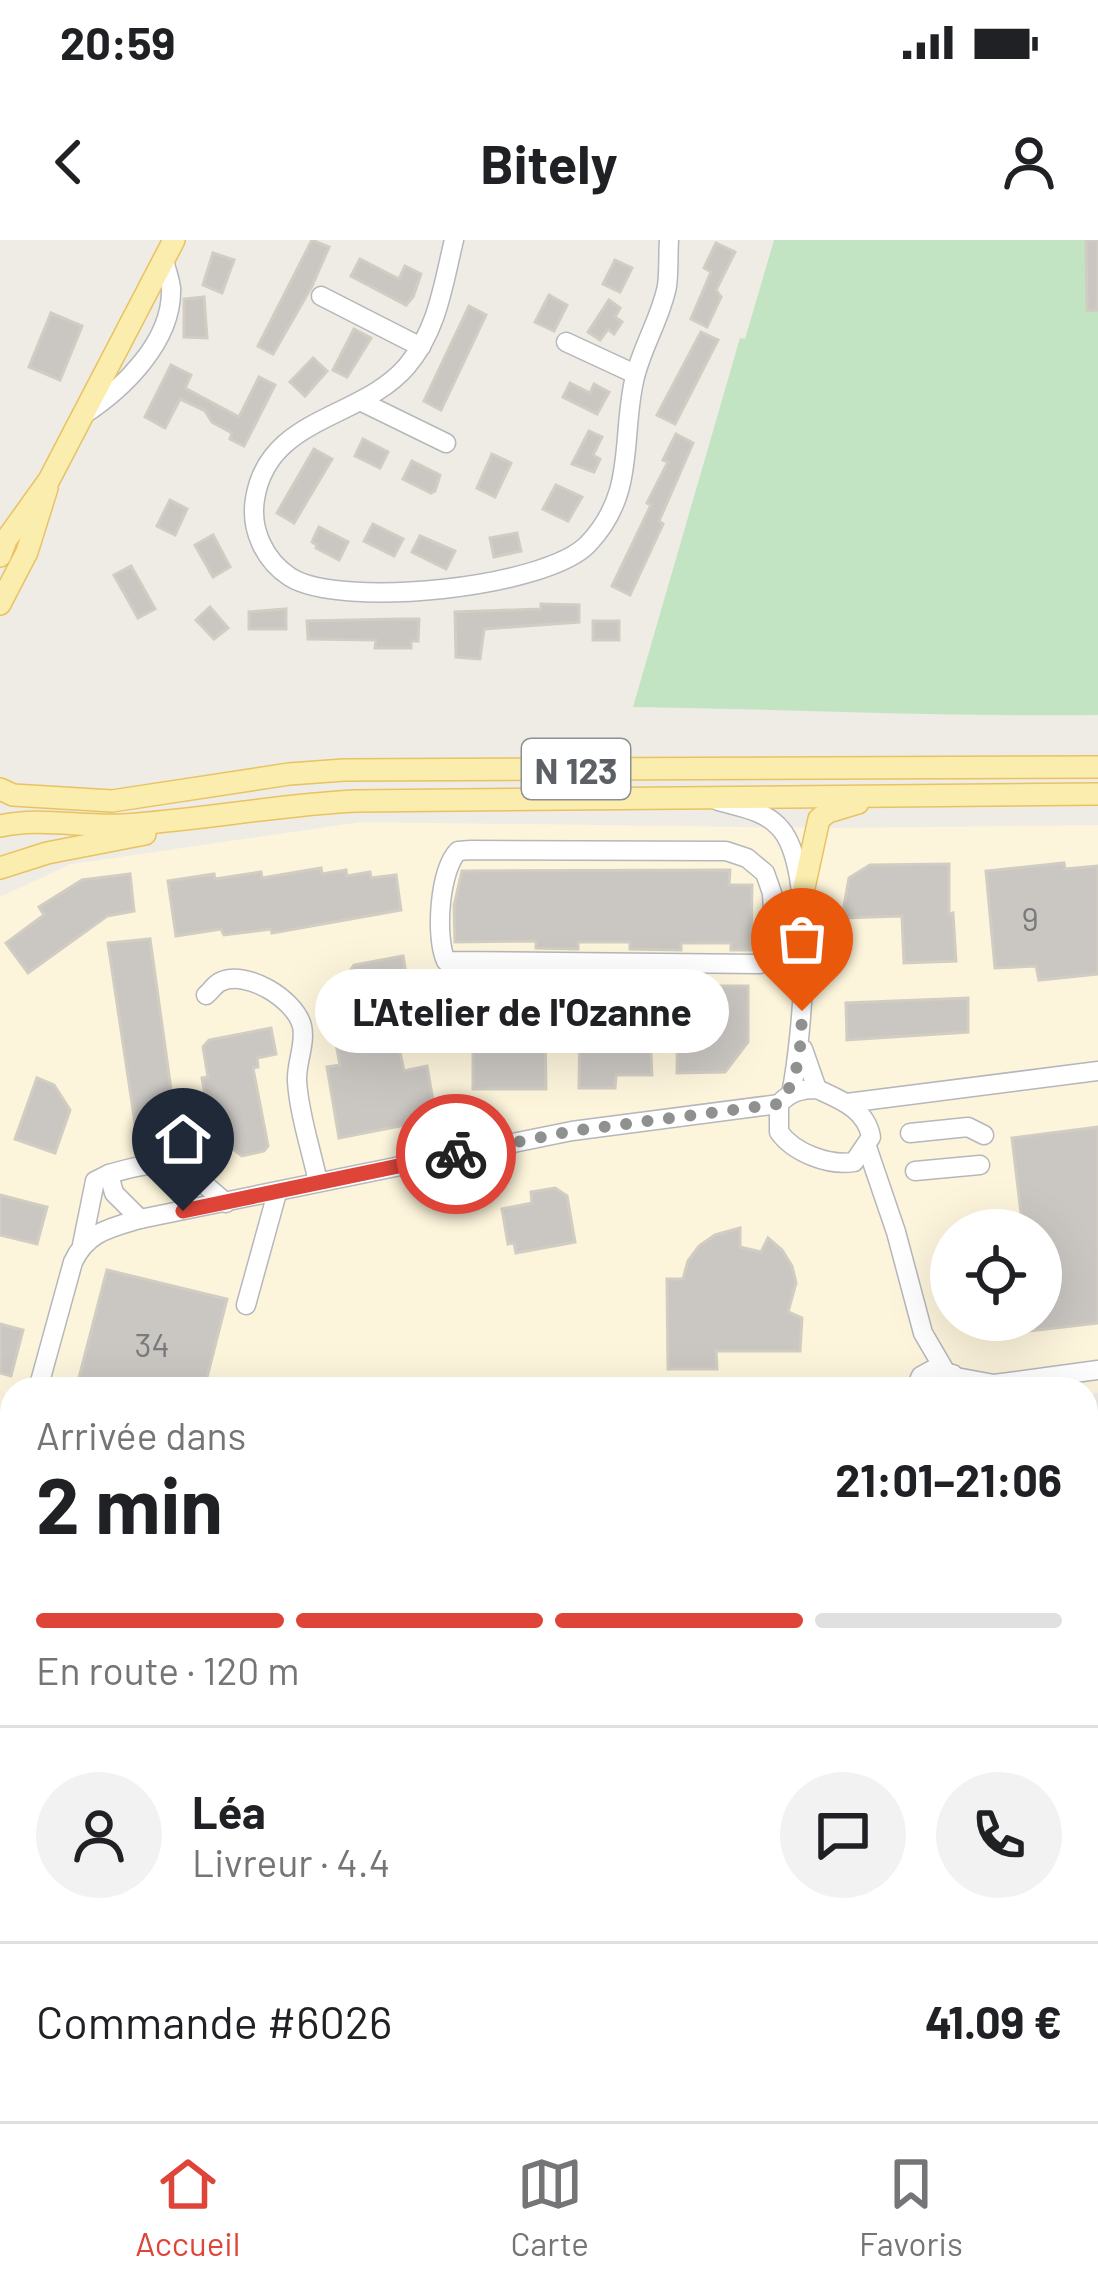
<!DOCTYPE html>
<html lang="fr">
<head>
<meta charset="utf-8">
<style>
  :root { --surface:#fff; --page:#f2f2f2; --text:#202124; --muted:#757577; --line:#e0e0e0; --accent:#df4439 }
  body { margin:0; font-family:Barlow,sans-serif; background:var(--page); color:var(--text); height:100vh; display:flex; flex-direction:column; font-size:45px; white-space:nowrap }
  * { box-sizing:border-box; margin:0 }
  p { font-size:39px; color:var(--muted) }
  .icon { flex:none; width:66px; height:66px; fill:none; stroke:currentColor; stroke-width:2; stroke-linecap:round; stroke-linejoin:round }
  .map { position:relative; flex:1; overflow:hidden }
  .sheet { position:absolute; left:0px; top:1137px; width:1098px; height:744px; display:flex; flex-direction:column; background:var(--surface); border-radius:36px 36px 0 0; box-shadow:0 12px 48px #0002 }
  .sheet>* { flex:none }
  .fabs { position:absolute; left:930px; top:969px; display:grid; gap:24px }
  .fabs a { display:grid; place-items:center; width:132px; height:132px; border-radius:50%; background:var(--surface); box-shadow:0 12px 48px #0002; font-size:60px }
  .pin { position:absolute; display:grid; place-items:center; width:102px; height:102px; color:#fff; margin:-123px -51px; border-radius:50% 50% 50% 0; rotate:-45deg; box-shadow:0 0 12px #0007 }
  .pin .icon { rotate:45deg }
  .courier { position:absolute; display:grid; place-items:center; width:120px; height:120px; margin:-60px; border:9px solid #df4439; border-radius:50%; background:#fff; color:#222; box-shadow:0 3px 15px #0007 }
  .bubble { position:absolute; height:84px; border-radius:42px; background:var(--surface); box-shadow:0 12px 48px #0002; font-size:39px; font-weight:700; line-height:84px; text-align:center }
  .summary em { font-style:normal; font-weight:700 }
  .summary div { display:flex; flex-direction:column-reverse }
  .summary { display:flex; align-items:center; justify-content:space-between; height:204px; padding:0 36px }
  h1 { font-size:78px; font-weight:700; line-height:90px }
  .bar { display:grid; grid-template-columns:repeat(4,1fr); gap:18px 12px; align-content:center; height:144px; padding:0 36px }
  .bar i { height:15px; border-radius:9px; background:var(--line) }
  .bar .selected { background:var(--accent) }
  .bar p { grid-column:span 4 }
  .line { display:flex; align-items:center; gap:30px; padding:0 36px; border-top:3px solid var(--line) }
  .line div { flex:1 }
  .round { display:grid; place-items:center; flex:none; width:126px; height:126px; border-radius:63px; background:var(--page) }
  .status { display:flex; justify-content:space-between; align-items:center; height:84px; padding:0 60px; background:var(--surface); direction:ltr }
  .status svg { height:33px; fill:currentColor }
  header { display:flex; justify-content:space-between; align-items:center; height:156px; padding:0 36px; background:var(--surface); font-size:54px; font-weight:700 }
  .tab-bar { display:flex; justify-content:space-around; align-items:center; height:168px; border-top:3px solid var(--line); background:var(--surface); font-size:33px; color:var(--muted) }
  .tab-bar a { display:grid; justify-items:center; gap:6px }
  .tab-bar .selected { color:var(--accent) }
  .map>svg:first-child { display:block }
</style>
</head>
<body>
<div class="status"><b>20:59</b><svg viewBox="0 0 49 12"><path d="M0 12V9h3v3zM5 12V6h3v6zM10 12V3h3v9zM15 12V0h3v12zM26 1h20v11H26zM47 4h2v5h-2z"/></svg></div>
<header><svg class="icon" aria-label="back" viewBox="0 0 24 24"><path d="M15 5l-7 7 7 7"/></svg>Bitely<svg class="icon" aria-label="person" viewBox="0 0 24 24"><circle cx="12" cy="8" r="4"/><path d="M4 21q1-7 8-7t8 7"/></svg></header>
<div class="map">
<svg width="1098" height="1881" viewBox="0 0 1098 1881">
  <rect width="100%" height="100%" fill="#eeece4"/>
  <path fill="#fcf4db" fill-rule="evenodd" d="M361,582l471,6 266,-3v568l-12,1v-5h-1074v720h284l-4,12h-292v-1224l71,-33zM951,990h90v90h-90z"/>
  <path fill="#c3e4c2" d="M774,0h324v475c-155,2 -310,-6 -465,-8l107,-369 5,1z"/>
  <g fill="#cac6c2" stroke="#d2cdc3" stroke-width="3">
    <path d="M312,0l17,7 -17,39 -39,68 -15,-8z"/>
    <path d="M1086,0h12v70l-11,1z"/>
    <path d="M716,3l19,9 -19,38 5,7 -14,30 -16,-8 20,-47 -7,-4z"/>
    <path d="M213,13l21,7 -12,33 -19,-8z"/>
    <path d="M360,19l39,20 6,-13 16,8 -8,23 -7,8 -55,-29z"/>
    <path d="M615,20l17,8 -12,24 -17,-8z"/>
    <path d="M549,55l18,10 -13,26 -19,-9z"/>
    <path d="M204,57l3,41 -23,-1v-38z"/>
    <path d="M609,60l11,8 -5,9 7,5 -8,12 -6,-5 -8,11 -12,-8z"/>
    <path d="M469,66l17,9 -45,95 -17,-9z"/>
    <path d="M51,73l31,13 -22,54 -31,-13z"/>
    <path d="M354,89l17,9 -24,39 -14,-7z"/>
    <path d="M701,92l17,8 -43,84 -18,-9z"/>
    <path d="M313,118l14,13 -22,25 -15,-14z"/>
    <path d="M171,125l20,10 -6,13 54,29 20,-40 16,8 -31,61 -14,-7 2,-6 -20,-11 -7,-11 -25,-12 -15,29 -20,-11z"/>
    <path d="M570,143l20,10 4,-9 15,8 -12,22 -34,-17z"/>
    <path d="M589,191l13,6 -9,18 7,4 -6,13 -22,-8z"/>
    <path d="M676,194l17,9 -34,78 4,3 -33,71 -18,-9 39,-81 -4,-2 21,-41 -5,-2z"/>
    <path d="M363,199l25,13 -8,16 -25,-12z"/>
    <path d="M314,209l18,10 -38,64 -17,-10z"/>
    <path d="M492,214l19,9 -16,34 -18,-9z"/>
    <path d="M412,221l28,14 -5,16 -4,2 -28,-14z"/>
    <path d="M556,245l26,12 -14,24 -25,-12z"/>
    <path d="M170,260l17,9 -12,26 -18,-9z"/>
    <path d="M373,284l30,15 -9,17 -30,-15z"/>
    <path d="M319,287l29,15 -9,18 -23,-12 1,-3 -5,-3z"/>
    <path d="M517,293l4,18 -27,6 -4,-19z"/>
    <path d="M213,295l17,32 -17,10 -18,-32z"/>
    <path d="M420,296l35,15 -9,18 -34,-17z"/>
    <path d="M131,326l24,43 -17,9 -24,-43z"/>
    <path d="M541,364l38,1v17l-95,7 -4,30 -24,-2 -1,-45 86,-3z"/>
    <path d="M210,367l18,21 -14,11 -18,-19z"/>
    <path d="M286,369v20h-37v-17z"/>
    <path d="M401,379h18l-1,22h-7v7h-36l1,-8 -68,-1 -1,-18z"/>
    <rect x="593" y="381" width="26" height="19"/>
    <path d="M1064,623l1,6 33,-3v108l-59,6 -3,-14 -41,2 -9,-97z"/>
    <path d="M949,624v50l4,-1 3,48 -52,2 -2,-47 -60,2 7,-40 21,-13z"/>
    <path d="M321,628l1,6 24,-4 1,6 23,-4 1,6 25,-3 5,35 -129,23 -1,-4 -47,6 -3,-6 -45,7 -8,-55 46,-7 1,5 46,-7 1,6z"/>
    <path d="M730,630l-1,15h23l-1,65h-20v-7h-50v7l-51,-1v-7h-52v7l-42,-1v-7l-81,1 -1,-36 8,-35z"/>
    <path d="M130,634l4,37 -27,5 -79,57 -22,-30 38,-28 -5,-8 43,-27z"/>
    <path d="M150,699l25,179 -40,5 -27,-180z"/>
    <path d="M403,716l8,45 -21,4 14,66 23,-5 8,46 -4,8 -92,18 -12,-71 13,-2 -9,-48 20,-4 -7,-34 10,-14z"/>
    <path d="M678,746h70v56l-23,30 -48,1z"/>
    <path d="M968,758v34l-121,8 -1,-37z"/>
    <path d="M580,777h69l3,58h-36l-1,13h-36z"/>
    <path d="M271,788l5,26 -19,4 1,9 -5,1 15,78 -4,5 -22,5 -12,-9 -5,1 -2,-11 -6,1 -2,-12 -4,1 -9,-49 6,-1 -5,-30 6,-7z"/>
    <path d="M473,789l72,1 1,59h-73z"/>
    <path d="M37,838l17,7 16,25 -15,43 -40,-14z"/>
    <path d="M1098,887v196l-86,10 -2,-13h31v-90h-18l-11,-92z"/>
    <path d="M555,948l12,8 8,46 -59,11 -2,-10 -6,1 -6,-35 30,-6 -1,-11z"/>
    <path d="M0,955l47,12 -10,37 -37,-9z"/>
    <path d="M740,988v19l21,5 7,-14 14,12 10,16 4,17 -8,29 14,6 -2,33h-84l1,18h-49l-1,-90h16l5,-18 11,-15 16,-11z"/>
    <path d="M107,1030l120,29 -23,90h-128z"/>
    <path d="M0,1084l23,6 -12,46 -11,-3z"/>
    <path d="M12,1566v303h182l-3,12h-191v-312z"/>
  </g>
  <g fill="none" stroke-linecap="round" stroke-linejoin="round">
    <defs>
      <g id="minor">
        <path d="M454,0c-11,45 -16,89 -47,126 -46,54 -139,50 -152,133 -5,30 9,61 35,78 51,32 256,11 298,-33 48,-50 33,-104 46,-163 7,-33 27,-63 33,-95 2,-15 1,-31 2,-46"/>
        <path d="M321,56l100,51"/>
        <path d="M566,102l69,32"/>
        <path d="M360,161l86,42"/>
        <path d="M83,175c40,-26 90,-74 88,-127 -1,-9 -5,-19 -7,-28"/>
        <path d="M718,561c20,6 45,9 60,25 41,39 24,214 13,268"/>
        <path d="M471,610l255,1 21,7 18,15 7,20 3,52 -15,19 -314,-3c-11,-23 -7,-90 12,-110z"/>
        <path d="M206,755c5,-4 8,-10 14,-13 26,-13 75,17 82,44 4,18 -6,37 -5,55 2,33 14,68 21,101"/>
        <path d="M803,809l14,40c24,11 49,20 54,48l-17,25c-25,4 -60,-9 -75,-30v-28c11,-12 22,-15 38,-15"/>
        <path d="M847,863l251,-32"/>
        <path d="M910,893l58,-6 16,8"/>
        <path d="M867,907l29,85 27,101 21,36"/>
        <path d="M915,931l65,-6"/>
        <path d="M140,979l-26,-26 -5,-19c62,-18 70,-13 117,29"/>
        <path d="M82,1005l13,-64 14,-7"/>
        <path d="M246,1065l31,-112"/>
        <path d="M956,1137l38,7 104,-14"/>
        <path d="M38,1149l35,-127c14,-30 37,-34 67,-43l432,-88 207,-27"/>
        <path d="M915,1149l6,-13 11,-6 21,4"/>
        <path d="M0,1273l12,-17"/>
        <path d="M0,1293l12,6"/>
        <path d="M0,1337l12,-6"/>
        <path d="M0,1359l12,-2"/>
        <path d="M0,1550l12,-3"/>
        <path d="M275,1881l3,-12"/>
      </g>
      <g id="major">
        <path d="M0,316l6,-16 43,-60 125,-240"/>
        <path d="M0,364l27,-52 20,-64"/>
        <path d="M0,549l13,6 99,6 177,-27 55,-4 754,-3"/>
        <path d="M0,586c40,-9 81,1 122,-1 78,-5 155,-20 233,-24l743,-7"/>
        <path d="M0,628l47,-15 98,-19"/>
        <path d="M800,666l19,-87 9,-7 30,-9"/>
      </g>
    </defs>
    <use href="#minor" stroke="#b5b7bb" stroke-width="21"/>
    <use href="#major" stroke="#e9c262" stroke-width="24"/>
    <use href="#minor" stroke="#fff" stroke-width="18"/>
    <use href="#major" stroke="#faedad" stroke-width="21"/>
  </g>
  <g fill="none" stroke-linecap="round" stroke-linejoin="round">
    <path stroke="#8f9191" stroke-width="12" stroke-dasharray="0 21.6" d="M456,914l116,-23 206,-27c22,-24 23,-59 24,-93"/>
    <path stroke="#df4439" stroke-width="15" d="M183,971l273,-57"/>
  </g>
  <g text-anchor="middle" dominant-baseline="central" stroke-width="12" stroke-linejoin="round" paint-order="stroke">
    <g font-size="33" fill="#787a7c">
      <text x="1030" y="678">9</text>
      <text x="152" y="1104">34</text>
    </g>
    <rect fill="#fff" stroke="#8d9092" stroke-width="3" x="522" y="499" width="108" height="60" rx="9"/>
    <g font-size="36" font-weight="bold" fill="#5c6064">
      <text x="576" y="529">N 123</text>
    </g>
  </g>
</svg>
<div class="fabs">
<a><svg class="icon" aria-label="locate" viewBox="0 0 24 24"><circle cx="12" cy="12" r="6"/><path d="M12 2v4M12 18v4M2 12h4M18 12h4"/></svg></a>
</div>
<div class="pin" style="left:802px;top:771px;background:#ea580c"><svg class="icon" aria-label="bag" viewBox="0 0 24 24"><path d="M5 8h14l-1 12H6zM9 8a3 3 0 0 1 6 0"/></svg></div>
<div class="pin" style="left:183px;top:971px;background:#1f2937"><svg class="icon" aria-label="home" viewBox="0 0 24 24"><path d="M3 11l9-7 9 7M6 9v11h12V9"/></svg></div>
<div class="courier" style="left:456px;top:914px"><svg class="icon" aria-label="bike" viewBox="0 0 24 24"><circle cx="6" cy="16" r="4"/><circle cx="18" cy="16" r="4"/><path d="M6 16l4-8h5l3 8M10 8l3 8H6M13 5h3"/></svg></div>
<div class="bubble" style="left:315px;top:729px;width:414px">L'Atelier de l'Ozanne</div>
<section class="sheet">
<div class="summary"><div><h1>2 min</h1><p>Arrivée dans</p></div><em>21:01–21:06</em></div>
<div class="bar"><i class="selected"></i><i class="selected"></i><i class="selected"></i><i></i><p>En route · 120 m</p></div>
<div class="line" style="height:216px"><a class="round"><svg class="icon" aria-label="person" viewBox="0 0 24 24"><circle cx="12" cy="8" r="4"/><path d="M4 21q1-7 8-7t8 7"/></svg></a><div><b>Léa</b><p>Livreur · 4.4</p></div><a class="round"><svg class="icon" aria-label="chat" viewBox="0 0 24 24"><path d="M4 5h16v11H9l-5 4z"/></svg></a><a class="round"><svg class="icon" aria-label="phone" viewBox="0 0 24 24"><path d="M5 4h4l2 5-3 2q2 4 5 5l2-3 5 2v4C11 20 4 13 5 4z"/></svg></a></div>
<div class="line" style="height:156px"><div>Commande #6026</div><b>41.09 €</b></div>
</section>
</div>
<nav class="tab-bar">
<a class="selected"><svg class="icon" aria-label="home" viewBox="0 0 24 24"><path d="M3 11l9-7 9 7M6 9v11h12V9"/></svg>Accueil</a>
<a><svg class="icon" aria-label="map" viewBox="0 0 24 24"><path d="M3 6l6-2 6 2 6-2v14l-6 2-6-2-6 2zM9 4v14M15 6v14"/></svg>Carte</a>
<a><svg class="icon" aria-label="saved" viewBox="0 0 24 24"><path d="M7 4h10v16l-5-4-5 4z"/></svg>Favoris</a>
</nav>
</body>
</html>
